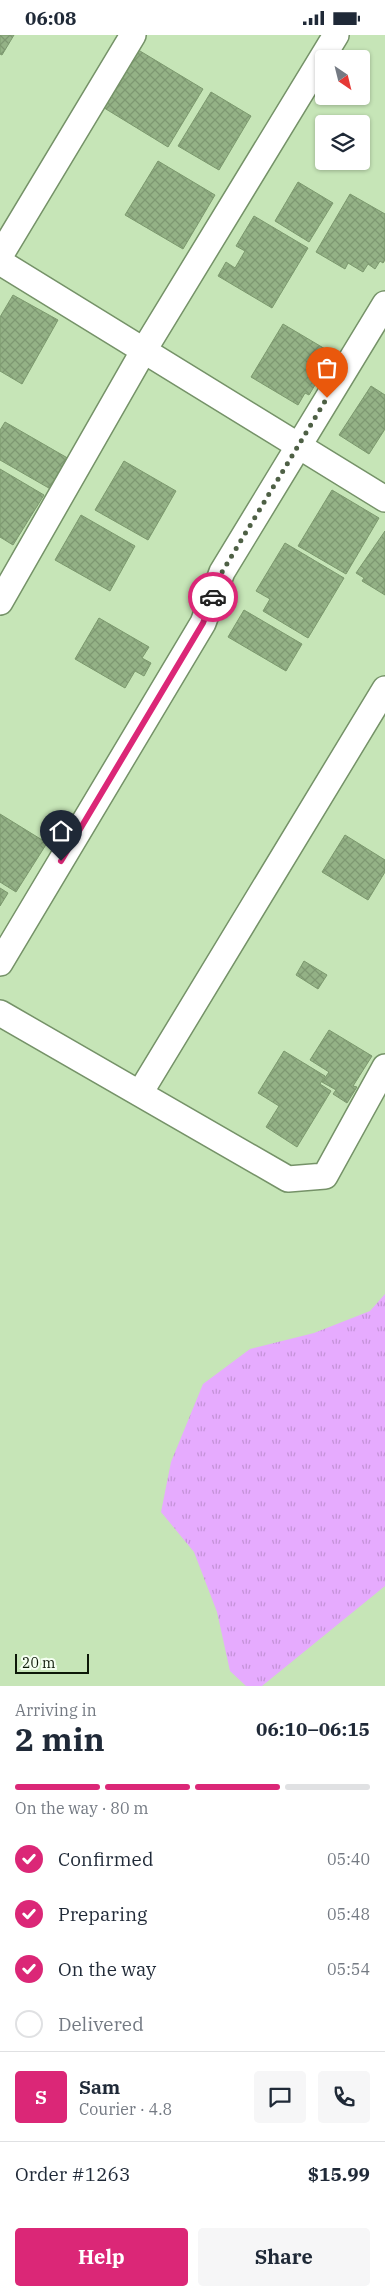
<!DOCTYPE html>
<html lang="en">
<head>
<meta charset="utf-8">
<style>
  :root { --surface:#fff; --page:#f6f6f7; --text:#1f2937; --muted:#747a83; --line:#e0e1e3; --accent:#db2777 }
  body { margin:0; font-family:"IBM Plex Serif",serif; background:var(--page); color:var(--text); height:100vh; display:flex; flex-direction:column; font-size:19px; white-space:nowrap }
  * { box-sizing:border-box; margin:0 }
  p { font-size:16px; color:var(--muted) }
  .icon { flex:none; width:28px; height:28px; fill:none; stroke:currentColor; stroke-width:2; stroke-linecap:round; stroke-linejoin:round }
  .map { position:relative; height:1651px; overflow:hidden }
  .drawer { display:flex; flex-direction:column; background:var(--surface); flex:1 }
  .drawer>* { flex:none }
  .needle { width:32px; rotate:145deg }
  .fabs { position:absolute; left:315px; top:15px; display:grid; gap:10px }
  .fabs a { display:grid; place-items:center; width:55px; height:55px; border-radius:5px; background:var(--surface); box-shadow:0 1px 4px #0004; font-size:25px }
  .scale { position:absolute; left:15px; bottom:12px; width:74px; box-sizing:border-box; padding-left:5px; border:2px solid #0d1808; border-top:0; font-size:14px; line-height:18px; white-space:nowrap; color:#0d1808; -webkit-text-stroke:4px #f5fff1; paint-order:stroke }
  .pin { position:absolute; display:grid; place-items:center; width:42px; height:42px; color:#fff; margin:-51px -21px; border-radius:50% 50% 50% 0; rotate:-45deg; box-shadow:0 0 5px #0007 }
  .pin .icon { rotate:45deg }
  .courier { position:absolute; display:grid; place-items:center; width:50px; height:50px; margin:-25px; border:4px solid #db2777; border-radius:50%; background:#fff; color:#222; box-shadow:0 1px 6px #0007 }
  .overview em { font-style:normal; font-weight:800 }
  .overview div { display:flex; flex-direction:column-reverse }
  .overview { display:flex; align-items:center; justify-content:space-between; height:85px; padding:0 15px }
  h1 { font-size:32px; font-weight:800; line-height:38px }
  .bar { display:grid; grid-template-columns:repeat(4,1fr); gap:8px 5px; align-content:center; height:60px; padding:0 15px }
  .bar i { height:6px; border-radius:4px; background:var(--line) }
  .bar .current { background:var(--accent) }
  .bar p { grid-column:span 4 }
  .line { display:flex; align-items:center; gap:12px; padding:0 15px; border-top:1px solid var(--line) }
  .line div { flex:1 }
  .round { display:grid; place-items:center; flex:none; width:52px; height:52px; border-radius:5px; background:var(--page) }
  ol { padding:0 15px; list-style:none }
  li { display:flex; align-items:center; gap:15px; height:55px }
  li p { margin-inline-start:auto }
  li .icon { padding:5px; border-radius:50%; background:var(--accent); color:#fff; stroke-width:4 }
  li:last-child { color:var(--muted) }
  li i { width:28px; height:28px; border:2px solid var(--line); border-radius:50% }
  .action { display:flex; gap:10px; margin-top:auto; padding:10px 15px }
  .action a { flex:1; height:58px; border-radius:5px; background:var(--accent); color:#fff; font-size:20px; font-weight:800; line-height:58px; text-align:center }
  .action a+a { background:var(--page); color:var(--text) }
  .status { display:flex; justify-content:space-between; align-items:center; height:35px; padding:0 25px; background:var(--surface); direction:ltr }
  .status svg { height:14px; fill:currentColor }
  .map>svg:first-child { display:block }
</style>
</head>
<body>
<div class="status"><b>06:08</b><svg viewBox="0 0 49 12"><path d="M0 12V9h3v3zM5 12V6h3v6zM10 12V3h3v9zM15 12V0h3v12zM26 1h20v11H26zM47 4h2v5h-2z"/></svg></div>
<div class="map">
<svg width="385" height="1651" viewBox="0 0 385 1651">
  <defs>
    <pattern id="grass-tufts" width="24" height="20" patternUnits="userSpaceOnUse" patternTransform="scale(1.25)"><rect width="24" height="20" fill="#e6abfe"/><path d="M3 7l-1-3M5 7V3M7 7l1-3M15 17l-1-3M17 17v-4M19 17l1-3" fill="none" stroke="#c492d8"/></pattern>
    <pattern id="building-cross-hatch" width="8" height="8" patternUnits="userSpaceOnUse" patternTransform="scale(1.25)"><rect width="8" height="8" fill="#94b286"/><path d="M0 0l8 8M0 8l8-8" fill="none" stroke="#7e9872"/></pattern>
  </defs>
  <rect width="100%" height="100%" fill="#c6e5b7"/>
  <path fill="url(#grass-tufts)" d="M385,1259v292l-123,100h-16l-16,-15 -13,-59 -23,-60 -33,-40 10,-50 32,-78 47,-35 64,-16 56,-22z"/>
  <g fill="url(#building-cross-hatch)" stroke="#7c996e">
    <path d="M0,0h14l-12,20 -2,-1z"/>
    <path d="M135,13l68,41 -35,58 -67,-41z"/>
    <path d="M211,57l40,24 -32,54 -41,-24z"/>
    <path d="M158,126l57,34 -32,54 -58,-34z"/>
    <path d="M298,147l35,21 -24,39 -34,-21z"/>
    <path d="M350,159l35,20v46l-2,3 -3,-2 -5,8 -7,-5 -5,8 -15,-9 -3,6 -29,-17z"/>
    <path d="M254,181l54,32 -36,60 -54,-32 8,-14 9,6 10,-17 -9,-5z"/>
    <path d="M13,260l45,25 -36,64 -22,-13v-54z"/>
    <path d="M283,289l54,32 -12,22 -4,-3 -12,20 -4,-2 -7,12 -47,-28z"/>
    <path d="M371,351l14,9v34l-16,25 -30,-19z"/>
    <path d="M5,387l66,38 -17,31 -54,-31v-30z"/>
    <path d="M124,426l52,30 -28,49 -53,-30z"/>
    <path d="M0,434l44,26 -31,50 -13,-8z"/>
    <path d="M332,455l47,28 -33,56 -48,-28z"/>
    <path d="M81,480l54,31 -25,45 -55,-31z"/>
    <path d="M385,496v64l-23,-14 2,-3 -8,-5z"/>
    <path d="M285,508l59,35 -36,60 -45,-27 7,-12 -14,-8z"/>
    <path d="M244,575l58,34 -16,27 -58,-34z"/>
    <path d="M99,583l50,29 -7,11 9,5 -7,13 -9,-5 -10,17 -50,-29z"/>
    <path d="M0,779l47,29 -31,49 -16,-10z"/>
    <path d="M345,800l40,25v12l-17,28 -46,-28z"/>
    <path d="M0,853l8,5 -8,13z"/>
    <path d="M304,926l23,14 -9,14 -22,-14z"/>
    <path d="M329,995l43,26 -19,30 4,1 -10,16 -14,-9 3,-4 -14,-8 7,-10 -19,-12z"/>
    <path d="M284,1016l41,25 -5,8 11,7 -34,56 -31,-20 13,-21 -21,-13z"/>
  </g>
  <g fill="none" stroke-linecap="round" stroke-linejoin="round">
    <defs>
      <g id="street">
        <path d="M0,221l133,-221"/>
        <path d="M0,227l385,237"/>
        <path d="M0,567l144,-252 192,-315"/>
        <path d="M0,928l203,-340 19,-51 163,-268"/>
        <path d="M0,978l288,166 37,-3 60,-109"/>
        <path d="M140,1058l245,-404"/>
      </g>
    </defs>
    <use href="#street" stroke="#759268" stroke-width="28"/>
    <use href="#street" stroke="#fff" stroke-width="25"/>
  </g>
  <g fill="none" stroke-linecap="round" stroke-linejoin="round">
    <path stroke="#4e6045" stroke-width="5" stroke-dasharray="0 9" d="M213,562l9,-25 105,-174"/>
    <path stroke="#db2777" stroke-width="6" d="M61,826l142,-238 10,-26"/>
  </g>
</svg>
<div class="fabs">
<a><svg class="needle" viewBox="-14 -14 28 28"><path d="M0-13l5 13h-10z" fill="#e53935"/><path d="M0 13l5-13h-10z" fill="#747a83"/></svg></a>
<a><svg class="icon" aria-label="layers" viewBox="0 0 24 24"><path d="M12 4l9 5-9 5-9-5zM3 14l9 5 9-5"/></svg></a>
</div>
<div class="scale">20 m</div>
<div class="pin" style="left:327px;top:363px;background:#ea580c"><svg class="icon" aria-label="bag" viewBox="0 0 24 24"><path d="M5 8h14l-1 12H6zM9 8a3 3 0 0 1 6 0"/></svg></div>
<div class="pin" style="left:61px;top:826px;background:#1f2937"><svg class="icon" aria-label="home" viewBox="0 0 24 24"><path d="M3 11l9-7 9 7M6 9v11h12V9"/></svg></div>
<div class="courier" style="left:213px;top:562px"><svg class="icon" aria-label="car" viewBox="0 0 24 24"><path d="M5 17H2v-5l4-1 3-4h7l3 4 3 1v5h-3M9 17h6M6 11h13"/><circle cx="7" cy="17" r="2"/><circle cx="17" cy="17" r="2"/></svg></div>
</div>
<section class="drawer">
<div class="overview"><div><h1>2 min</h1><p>Arriving in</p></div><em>06:10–06:15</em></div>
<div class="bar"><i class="current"></i><i class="current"></i><i class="current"></i><i></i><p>On the way · 80 m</p></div>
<ol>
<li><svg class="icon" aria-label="check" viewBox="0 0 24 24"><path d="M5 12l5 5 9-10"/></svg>Confirmed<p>05:40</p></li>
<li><svg class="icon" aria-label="check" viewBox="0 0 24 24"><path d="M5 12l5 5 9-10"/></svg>Preparing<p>05:48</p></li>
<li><svg class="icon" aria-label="check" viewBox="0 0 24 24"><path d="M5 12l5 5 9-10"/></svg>On the way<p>05:54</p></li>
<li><i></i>Delivered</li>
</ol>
<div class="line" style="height:90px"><b class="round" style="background:var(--accent);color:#fff">S</b><div><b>Sam</b><p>Courier · 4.8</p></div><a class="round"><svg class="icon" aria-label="chat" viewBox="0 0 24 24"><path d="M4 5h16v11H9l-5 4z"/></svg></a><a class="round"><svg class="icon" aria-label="phone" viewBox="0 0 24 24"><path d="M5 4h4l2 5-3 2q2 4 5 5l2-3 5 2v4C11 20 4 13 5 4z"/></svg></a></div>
<div class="line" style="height:65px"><div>Order #1263</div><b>$15.99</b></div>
<div class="action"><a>Help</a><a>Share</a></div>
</section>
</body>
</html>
